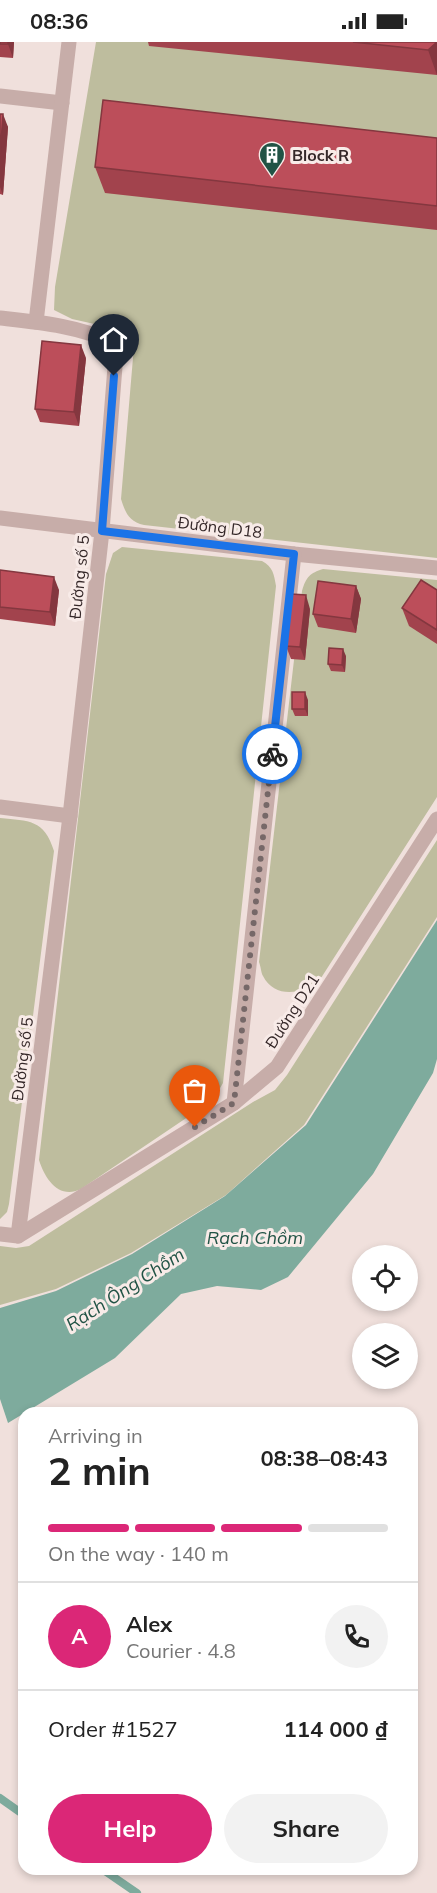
<!DOCTYPE html>
<html lang="en">
<head>
<meta charset="utf-8">
<style>
  :root { --surface:#fff; --page:#f2f2f2; --text:#222; --muted:#767676; --line:#e0e0e0; --accent:#db2777 }
  body { margin:0; font-family:Mulish,sans-serif; background:var(--page); color:var(--text); height:100vh; display:flex; flex-direction:column; font-size:22px; white-space:nowrap }
  * { box-sizing:border-box; margin:0 }
  p { font-size:20px; color:var(--muted) }
  .icon { flex:none; width:33px; height:33px; fill:none; stroke:currentColor; stroke-width:2; stroke-linecap:round; stroke-linejoin:round }
  .map { position:relative; flex:1; overflow:hidden }
  .panel { position:absolute; left:18px; top:1365px; width:400px; height:468px; display:flex; flex-direction:column; background:var(--surface); border-radius:18px; box-shadow:0 3px 9px #0003 }
  .panel>* { flex:none }
  .controls { position:absolute; left:352px; top:1203px; display:grid; gap:12px }
  .controls a { display:grid; place-items:center; width:66px; height:66px; border-radius:50%; background:var(--surface); box-shadow:0 3px 9px #0003; font-size:30px }
  .pin { position:absolute; display:grid; place-items:center; width:51px; height:51px; color:#fff; margin:-62px -26px; border-radius:50% 50% 50% 0; rotate:-45deg; box-shadow:0 0 6px #0007 }
  .pin .icon { rotate:45deg }
  .courier { position:absolute; display:grid; place-items:center; width:60px; height:60px; margin:-30px; border:4px solid #1a73e8; border-radius:50%; background:#fff; color:#222; box-shadow:0 2px 8px #0007 }
  .headline em { font-style:normal; font-weight:700 }
  .headline div { display:flex; flex-direction:column-reverse }
  .headline { display:flex; align-items:center; justify-content:space-between; height:102px; padding:0 30px }
  h1 { font-size:39px; font-weight:700; line-height:45px }
  .bar { display:grid; grid-template-columns:repeat(4,1fr); gap:9px 6px; align-content:center; height:72px; padding:0 30px }
  .bar i { height:8px; border-radius:4px; background:var(--line) }
  .bar .current { background:var(--accent) }
  .bar p { grid-column:span 4 }
  .line { display:flex; align-items:center; gap:15px; padding:0 30px; border-top:2px solid var(--line) }
  .line div { flex:1 }
  .round { display:grid; place-items:center; flex:none; width:63px; height:63px; border-radius:32px; background:var(--page) }
  .button { display:flex; gap:12px; margin-top:auto; padding:12px 30px }
  .button a { flex:1; height:69px; border-radius:36px; background:var(--accent); color:#fff; font-size:24px; font-weight:700; line-height:69px; text-align:center }
  .button a+a { background:var(--page); color:var(--text) }
  .status { display:flex; justify-content:space-between; align-items:center; height:42px; padding:0 30px; background:var(--surface); direction:ltr }
  .status svg { height:16px; fill:currentColor }
  .map>svg:first-child { display:block }
</style>
</head>
<body>
<div class="status"><b>08:36</b><svg viewBox="0 0 49 12"><path d="M0 12V9h3v3zM5 12V6h3v6zM10 12V3h3v9zM15 12V0h3v12zM26 1h20v11H26zM47 4h2v5h-2z"/></svg></div>
<div class="map">
<svg width="437" height="1851" viewBox="0 0 437 1851">
  <rect width="100%" height="100%" fill="#f0e0dc"/>
  <g fill="#bebd9e">
    <path d="M96,0h341v516l-293,-33c-15,-3 -19,-13 -23,-26l13,-153 -2,-9 -6,-6 -54,-12 -18,-9 1,-23z"/>
    <path d="M122,505l140,14c11,6 12,13 14,25l-53,497 -10,17 -132,89c-22,11 -36,-10 -42,-29l67,-586 7,-21z"/>
    <path d="M323,527l114,11v217l-116,181c-15,16 -46,22 -58,-2 -2,-3 -2,-9 -4,-14l43,-371c4,-14 8,-18 21,-22z"/>
    <path d="M0,776c29,3 44,1 54,33l-45,353 -2,8 -7,7z"/>
    <path d="M437,798v77l-133,208 -78,70 -95,58 -75,36 -56,16v-59l16,2 13,-2 224,-144 22,-12 12,-15z"/>
  </g>
  <path fill="#7eab9d" d="M437,878v139l-4,14 -60,101 -85,103 -27,13 -44,-4 -36,8 -66,64 -107,65 -8,-24v-91l56,-17 76,-37 93,-58 81,-71z"/>
  <g fill="none" stroke-linecap="round" stroke-linejoin="round">
    <g stroke="#7eab9d" stroke-width="8">
      <path d="M0,1756l24,17"/>
      <path d="M102,1827l35,24"/>
    </g>
    <g stroke="#c7ada9" stroke-width="15">
      <path d="M0,54l62,7"/>
      <path d="M0,276c36,4 81,8 113,25l3,11 -14,177 -32,285 -52,420"/>
      <path d="M36,280l33,-280"/>
      <path d="M0,476l294,36 143,14"/>
      <path d="M0,765l70,9"/>
      <path d="M234,1061l60,-549"/>
      <path d="M0,1192l18,2 216,-133 43,-36 160,-248"/>
    </g>
  </g>
  <g fill="#a2434d">
    <path d="M0,0h14l-1,16 -13,-1z"/>
    <path d="M148,0h289v33l-288,-29z"/>
    <path d="M0,72l8,13 -5,68 -3,-1z"/>
    <path d="M437,96v92l-332,-37 -10,-26z"/>
    <path d="M86,316l-7,68 -39,-4 -5,-13z"/>
    <path d="M0,528l59,20 -4,36 -55,-7z"/>
    <path d="M356,544l5,13 -5,34 -38,-6 -5,-13z"/>
    <path d="M437,548v54l-28,-18 -7,-18z"/>
    <path d="M310,567l-5,51 -14,-1 -5,-13z"/>
    <path d="M346,614l-1,16 -14,-1 -3,-7z"/>
    <path d="M308,658v16h-13l-3,-7z"/>
  </g>
  <g fill="#84373f">
    <path d="M8,0h6l-1,16 -5,-14z"/>
    <path d="M437,0v33l-9,-25z"/>
    <path d="M3,72l5,13 -5,68 -3,-8v-30z"/>
    <path d="M81,303l5,13 -7,68 -5,-14z"/>
    <path d="M54,535l5,13 -4,36 -5,-14z"/>
    <path d="M356,544l5,13 -5,34 -5,-14z"/>
    <path d="M306,553l4,14 -5,51 -5,-13z"/>
    <path d="M343,607l3,7 -1,16 -3,-7z"/>
    <path d="M305,650l3,8v16l-3,-7z"/>
  </g>
  <g fill="#bc4e5a" stroke="#84373f" stroke-width="1.5">
    <rect x="0" y="0" width="8" height="2"/>
    <path d="M353,0h84l-9,8z"/>
    <path d="M103,58l334,38v68l-342,-39z"/>
    <path d="M0,72h3l-3,43z"/>
    <path d="M42,299l39,4 -7,67 -39,-3z"/>
    <path d="M0,528l54,7 -4,35 -50,-5z"/>
    <path d="M421,538l16,10v40l-35,-22z"/>
    <path d="M318,539l38,5 -5,33 -38,-5z"/>
    <path d="M291,552l15,1 -6,52 -14,-1z"/>
    <path d="M329,606l14,1 -1,16 -14,-1z"/>
    <rect x="292" y="650" width="13" height="17"/>
  </g>
  <g fill="none" stroke-linecap="round" stroke-linejoin="round">
    <path stroke="#766868" stroke-width="6" stroke-dasharray="0 10.8" d="M195,1085l39,-24 38,-349"/>
    <path stroke="#1a73e8" stroke-width="8" d="M114,334l-12,155 192,23 -22,200"/>
  </g>
  <defs>
    <symbol id="building-pin" viewBox="-11 -11 22 30"><path d="M0 17L-7.5 6A9.5 9.5 0 1 1 7.5 6Z" fill="#215345" stroke="#f8ebe8"/><path d="M-4-6H4V6H1V3H-1V6H-4ZM-2.5-4.3h1.7v1.8h-1.7ZM.8-4.3h1.7v1.8H.8ZM-2.5-1h1.7V.8h-1.7ZM.8-1h1.7V.8H.8Z" fill="#fff"/></symbol>
  </defs>
  <g fill-rule="evenodd">
    <use href="#building-pin" x="257" y="98" width="30" height="40"/>
  </g>
  <g text-anchor="middle" dominant-baseline="central" stroke-width="6" stroke-linejoin="round" paint-order="stroke">
    <g font-size="16" font-weight="bold" fill="#352829" stroke="#f8ebe8" text-anchor="start">
      <text x="292" y="113">Block R</text>
    </g>
    <g font-size="16" fill="#352829" stroke="#f8ebe8">
      <text transform="translate(220 485) rotate(7)">Đường D18</text>
      <text transform="translate(79 535) rotate(-84)">Đường số 5</text>
      <text transform="translate(292 969) rotate(-57)">Đường D21</text>
      <text transform="translate(22 1017) rotate(-83)">Đường số 5</text>
    </g>
    <g font-size="18" font-style="italic" fill="#215345" stroke="#f8ebe8">
      <text x="255" y="1195">Rạch Chồm</text>
      <text transform="translate(125 1247) rotate(-33)">Rạch Ông Chồm</text>
    </g>
  </g>
</svg>
<div class="controls">
<a><svg class="icon" aria-label="locate" viewBox="0 0 24 24"><circle cx="12" cy="12" r="6"/><path d="M12 2v4M12 18v4M2 12h4M18 12h4"/></svg></a>
<a><svg class="icon" aria-label="layers" viewBox="0 0 24 24"><path d="M12 4l9 5-9 5-9-5zM3 14l9 5 9-5"/></svg></a>
</div>
<div class="pin" style="left:195px;top:1085px;background:#ea580c"><svg class="icon" aria-label="bag" viewBox="0 0 24 24"><path d="M5 8h14l-1 12H6zM9 8a3 3 0 0 1 6 0"/></svg></div>
<div class="pin" style="left:114px;top:334px;background:#1f2937"><svg class="icon" aria-label="home" viewBox="0 0 24 24"><path d="M3 11l9-7 9 7M6 9v11h12V9"/></svg></div>
<div class="courier" style="left:272px;top:712px"><svg class="icon" aria-label="bike" viewBox="0 0 24 24"><circle cx="6" cy="16" r="4"/><circle cx="18" cy="16" r="4"/><path d="M6 16l4-8h5l3 8M10 8l3 8H6M13 5h3"/></svg></div>
<section class="panel">
<div class="headline"><div><h1>2 min</h1><p>Arriving in</p></div><em>08:38–08:43</em></div>
<div class="bar"><i class="current"></i><i class="current"></i><i class="current"></i><i></i><p>On the way · 140 m</p></div>
<div class="line" style="height:108px"><b class="round" style="background:var(--accent);color:#fff">A</b><div><b>Alex</b><p>Courier · 4.8</p></div><a class="round"><svg class="icon" aria-label="phone" viewBox="0 0 24 24"><path d="M5 4h4l2 5-3 2q2 4 5 5l2-3 5 2v4C11 20 4 13 5 4z"/></svg></a></div>
<div class="line" style="height:78px"><div>Order #1527</div><b>114 000 ₫</b></div>
<div class="button"><a>Help</a><a>Share</a></div>
</section>
</div>
</body>
</html>
